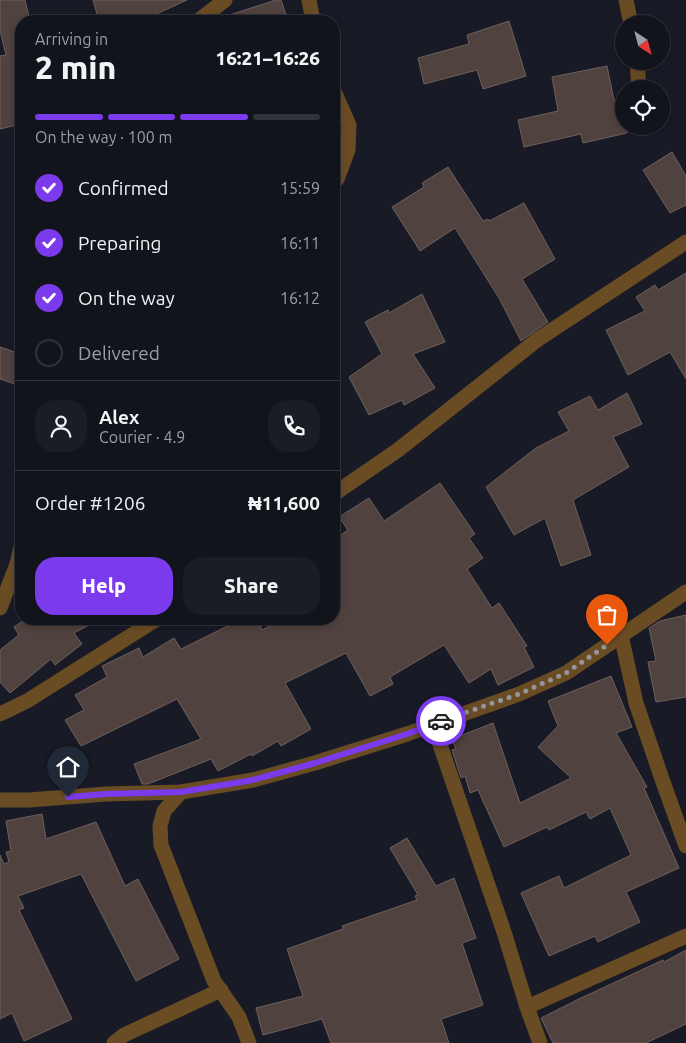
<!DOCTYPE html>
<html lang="en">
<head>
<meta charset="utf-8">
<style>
  :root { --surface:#12141c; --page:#1b1d25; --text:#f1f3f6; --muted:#9c9ea3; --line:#31333b; --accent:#7c3aed }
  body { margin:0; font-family:Ubuntu,sans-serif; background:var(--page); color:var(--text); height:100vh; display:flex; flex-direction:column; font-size:19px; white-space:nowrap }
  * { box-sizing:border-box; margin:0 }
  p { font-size:16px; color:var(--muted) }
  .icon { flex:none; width:28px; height:28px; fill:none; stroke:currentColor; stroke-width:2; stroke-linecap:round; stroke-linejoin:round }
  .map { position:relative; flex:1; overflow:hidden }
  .panel { position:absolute; left:15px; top:15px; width:325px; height:610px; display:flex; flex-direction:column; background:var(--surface); border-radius:20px; box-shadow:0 2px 8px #0003,0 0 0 1px var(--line) }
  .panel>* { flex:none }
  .needle { width:32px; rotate:144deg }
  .fabs { position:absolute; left:615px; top:15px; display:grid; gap:10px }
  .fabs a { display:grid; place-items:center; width:55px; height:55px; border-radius:50%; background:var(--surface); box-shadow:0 2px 8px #0003,0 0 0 1px var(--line); font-size:25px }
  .pin { position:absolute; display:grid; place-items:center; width:42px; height:42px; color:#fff; margin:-51px -21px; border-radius:50% 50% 50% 0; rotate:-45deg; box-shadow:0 0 5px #0007 }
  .pin .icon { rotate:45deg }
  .courier { position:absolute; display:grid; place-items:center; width:50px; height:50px; margin:-25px; border:4px solid #7c3aed; border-radius:50%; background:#fff; color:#222; box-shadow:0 1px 6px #0007 }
  .headline em { font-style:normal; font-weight:800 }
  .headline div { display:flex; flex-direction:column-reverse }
  .headline { display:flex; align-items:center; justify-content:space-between; height:85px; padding:0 20px }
  h1 { font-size:32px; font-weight:800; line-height:38px }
  .bar { display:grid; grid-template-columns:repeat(4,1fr); gap:8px 5px; align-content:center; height:60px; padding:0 20px }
  .bar i { height:6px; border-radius:4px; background:var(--line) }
  .bar .on { background:var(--accent) }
  .bar p { grid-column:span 4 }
  .line { display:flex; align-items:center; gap:12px; padding:0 20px; border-top:1px solid var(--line) }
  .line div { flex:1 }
  .round { display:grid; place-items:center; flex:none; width:52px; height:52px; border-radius:20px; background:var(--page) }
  ol { padding:0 20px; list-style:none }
  li { display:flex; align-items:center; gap:15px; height:55px }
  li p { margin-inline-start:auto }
  li .icon { padding:5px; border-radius:50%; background:var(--accent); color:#fff; stroke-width:4 }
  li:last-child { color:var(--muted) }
  li i { width:28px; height:28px; border:2px solid var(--line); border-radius:50% }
  .button { display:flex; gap:10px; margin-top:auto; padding:10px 20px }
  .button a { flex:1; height:58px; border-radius:20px; background:var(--accent); color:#fff; font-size:20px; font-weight:800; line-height:58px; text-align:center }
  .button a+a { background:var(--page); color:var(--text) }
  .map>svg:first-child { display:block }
</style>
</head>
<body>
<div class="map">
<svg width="686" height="1043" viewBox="0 0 686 1043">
  <rect width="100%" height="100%" fill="#181b26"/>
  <g fill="#50423e" stroke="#6f5f5c">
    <path d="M0,0h25l5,21h-9v103l-21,5v-73l6,-1 -6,-25z"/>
    <path d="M93,0h94l-46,21h-42z"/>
    <path d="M276,0h5l7,21h-64l-1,-4z"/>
    <path d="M509,21l17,55 -43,13 -6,-19 -53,14 -6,-26 51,-14 -2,-9z"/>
    <path d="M607,66l7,34 5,-1 5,21v6h1l2,7 -44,10 -2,-9 -57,13 -6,-27 40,-9 -6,-34z"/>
    <path d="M672,152l14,24v29l-16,8 -27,-43z"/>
    <path d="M448,167l35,54 5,-2 1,2 35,-18 31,56 -33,20 26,43 -27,19 -22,-43 -44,-70 -35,23 -28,-44 32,-20 -2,-4z"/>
    <path d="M686,273v106l-16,-27 -42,23 -22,-45 39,-19 -9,-14 19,-12 3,5z"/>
    <path d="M422,294l23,48 -32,12 22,34 -31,17 -2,-5 -33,15 -20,-38 33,-23 -17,-32 23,-12 1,3z"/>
    <path d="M0,347l21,7v32l-21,-7z"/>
    <path d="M627,393l15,31 -29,13 16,30 -56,33 18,55 -30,11 -16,-48 -31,17 -28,-48 50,-39 33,-17 -11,-19 32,-16 8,14z"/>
    <path d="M440,483l35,51 -6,4 14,20 -16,11 25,39 7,-5 28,43 -3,1 10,20 -36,18 -7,-16 -22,14 -25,-38 -54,32 3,7 -23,12 -24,-43 -61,30 26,46 -30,17 -3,-5 -26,15 -1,-2 -33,17 -7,-12 -63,25h-6l-8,-20 67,-25 -24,-40 -96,47 -16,-26 19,-10 -9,-15 32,-18 -5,-11 37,-18 4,9 31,-19 7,11 61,-30h15l5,11 23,-11h49v-79l14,-10 -9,-13 30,-19 15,23z"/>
    <path d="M686,615v82l-30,5 -8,-40 8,-1 -7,-33 11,-7z"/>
    <path d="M26,619h74l-26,14 8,11 -27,21 -4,-6 -41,34 -10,-11v-32l19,-15 -5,-8z"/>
    <path d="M611,676l21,51 -16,6 31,54 -3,1 35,80 -53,24 14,30 -42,20 -3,-6 -46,20 -28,-63 38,-17 5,12 67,-33 -21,-47 -20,11 -4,-7 -37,18 -2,-3 -43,20 -26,-57 -8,3 -5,-17 -4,2 -9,-28 4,-1 -4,-10 41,-16 27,80 51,-25 -33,-31 20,-21 -10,-25z"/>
    <path d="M42,814l4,25 50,-17 29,64 13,-7 41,80 -43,22 -55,-107 -63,22 6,12 -5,2 53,109 -48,22 -12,-28 -12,6v-164l4,9 5,-2 -3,-10 5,-1 -5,-30z"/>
    <path d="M407,838l29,48 18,-8 22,60 -14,5 21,62 -42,14 8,24h-118l-9,-24 -59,16 -7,-27 47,-12 -16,-47 56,-20 -1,-3 75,-26 -2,-4 3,-1 -28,-47z"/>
    <path d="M686,950v74l-40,19h-93l-12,-25 40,-20 82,-38 1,2z"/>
  </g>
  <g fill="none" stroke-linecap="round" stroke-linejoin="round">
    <g stroke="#6a4c24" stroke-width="15">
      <path d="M309,0l4,21"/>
      <path d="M626,0l5,24"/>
      <path d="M198,21l27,-21"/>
      <path d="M637,61l2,28"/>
      <path d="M334,91l15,34 -1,25 -11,29 -3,3"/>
      <path d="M642,126v2"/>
      <path d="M334,494l64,-44 139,-110 149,-98"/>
      <path d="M0,608l17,-44 4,-17"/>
      <path d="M621,635l15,68 26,76 24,67"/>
      <path d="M0,714l27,-13 130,-82"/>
      <path d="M433,724l71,208 23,75 13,36"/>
      <path d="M181,792l-17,19 -4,15 1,19 53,136 25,36 10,26"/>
      <path d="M0,800h29l77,-6 75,-2 72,-12 62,-17 92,-29 112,-40 47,-21 120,-81"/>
      <path d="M527,1007l159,-71"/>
      <path d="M114,1043l10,-8 97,-45"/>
    </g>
  </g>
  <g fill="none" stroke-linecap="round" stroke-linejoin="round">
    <path stroke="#93969e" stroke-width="5" stroke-dasharray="0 9" d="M441,721l78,-27 47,-21 41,-28"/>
    <path stroke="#7c3aed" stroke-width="6" d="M68,797l38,-3 75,-2 72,-12 62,-17 92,-29 34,-13"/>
  </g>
</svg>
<div class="fabs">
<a><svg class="needle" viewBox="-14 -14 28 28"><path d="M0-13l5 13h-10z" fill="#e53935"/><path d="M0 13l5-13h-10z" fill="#9c9ea3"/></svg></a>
<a><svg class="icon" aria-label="locate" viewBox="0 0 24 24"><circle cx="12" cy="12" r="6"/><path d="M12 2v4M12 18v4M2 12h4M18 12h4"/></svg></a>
</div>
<div class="pin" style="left:607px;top:645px;background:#ea580c"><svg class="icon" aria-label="bag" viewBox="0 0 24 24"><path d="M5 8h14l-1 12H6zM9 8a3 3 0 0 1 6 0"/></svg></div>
<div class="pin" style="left:68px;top:797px;background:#1f2937"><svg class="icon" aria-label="home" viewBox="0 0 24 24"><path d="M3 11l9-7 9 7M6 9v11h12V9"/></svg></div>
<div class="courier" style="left:441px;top:721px"><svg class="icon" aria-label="car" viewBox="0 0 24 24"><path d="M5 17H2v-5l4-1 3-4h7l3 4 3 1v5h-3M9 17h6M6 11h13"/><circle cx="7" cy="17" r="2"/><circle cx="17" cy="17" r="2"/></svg></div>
<section class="panel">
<div class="headline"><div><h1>2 min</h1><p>Arriving in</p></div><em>16:21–16:26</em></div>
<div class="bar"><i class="on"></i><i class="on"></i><i class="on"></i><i></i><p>On the way · 100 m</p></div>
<ol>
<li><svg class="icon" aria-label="check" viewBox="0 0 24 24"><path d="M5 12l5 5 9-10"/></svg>Confirmed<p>15:59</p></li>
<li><svg class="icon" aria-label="check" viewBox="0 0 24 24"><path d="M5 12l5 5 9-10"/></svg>Preparing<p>16:11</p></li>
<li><svg class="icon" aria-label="check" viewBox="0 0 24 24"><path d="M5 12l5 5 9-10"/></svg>On the way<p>16:12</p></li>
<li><i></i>Delivered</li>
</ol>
<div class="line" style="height:90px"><a class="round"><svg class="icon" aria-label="person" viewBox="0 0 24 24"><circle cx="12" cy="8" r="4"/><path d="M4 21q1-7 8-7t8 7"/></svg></a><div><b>Alex</b><p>Courier · 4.9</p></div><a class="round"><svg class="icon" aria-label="phone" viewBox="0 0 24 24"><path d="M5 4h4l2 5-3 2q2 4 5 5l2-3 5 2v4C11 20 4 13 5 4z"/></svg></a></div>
<div class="line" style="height:65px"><div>Order #1206</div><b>₦11,600</b></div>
<div class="button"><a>Help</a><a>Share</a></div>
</section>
</div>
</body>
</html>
